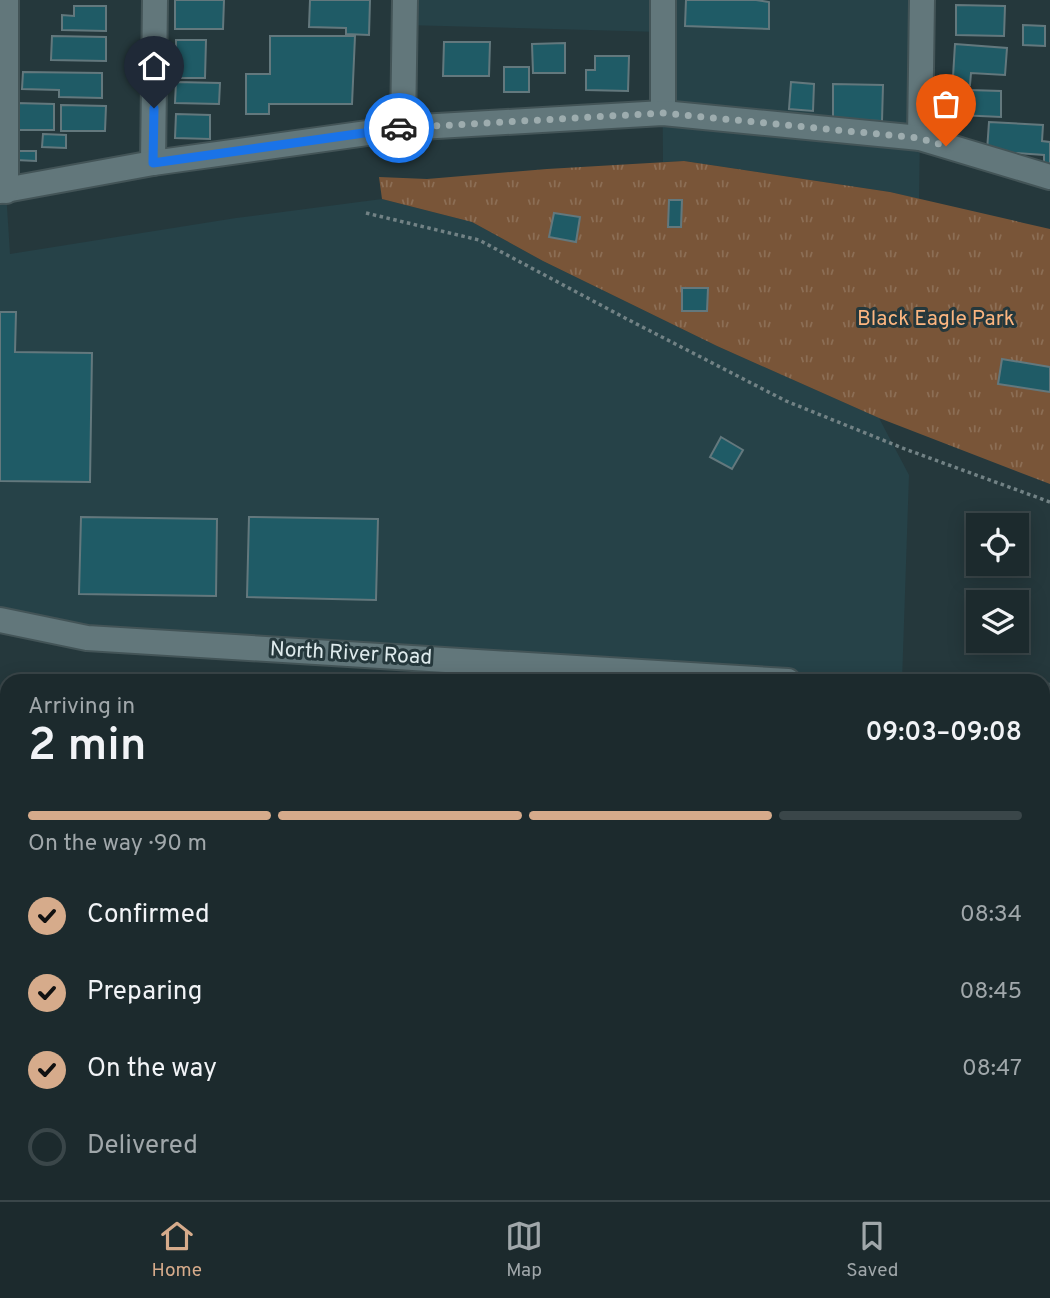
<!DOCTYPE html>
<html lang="en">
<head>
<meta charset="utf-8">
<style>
  :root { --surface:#1c2a2d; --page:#253235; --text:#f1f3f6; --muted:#a0a7aa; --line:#3a4649; --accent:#d6ab8b }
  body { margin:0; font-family:Overpass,sans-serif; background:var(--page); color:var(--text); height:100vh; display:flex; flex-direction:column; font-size:26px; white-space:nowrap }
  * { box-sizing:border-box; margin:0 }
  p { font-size:23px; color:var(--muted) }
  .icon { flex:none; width:38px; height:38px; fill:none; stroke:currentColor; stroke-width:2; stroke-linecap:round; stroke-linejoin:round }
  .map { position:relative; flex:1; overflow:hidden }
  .side { position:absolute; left:0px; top:674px; width:1050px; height:527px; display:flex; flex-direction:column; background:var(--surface); border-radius:21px 21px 0 0; box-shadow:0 4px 18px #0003,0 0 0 2px var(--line) }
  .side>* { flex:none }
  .controls { position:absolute; left:966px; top:513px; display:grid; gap:14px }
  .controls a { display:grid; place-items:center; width:63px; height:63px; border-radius:0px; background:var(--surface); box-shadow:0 4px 18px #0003,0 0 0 2px var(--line); font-size:35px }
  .pin { position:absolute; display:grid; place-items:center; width:60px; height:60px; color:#fff; margin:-72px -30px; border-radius:50% 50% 50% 0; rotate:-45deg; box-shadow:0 0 7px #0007 }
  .pin .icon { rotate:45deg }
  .courier { position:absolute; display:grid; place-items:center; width:70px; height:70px; margin:-35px; border:5px solid #1a73e8; border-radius:50%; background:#fff; color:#222; box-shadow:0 2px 9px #0007 }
  .summary em { font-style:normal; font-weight:600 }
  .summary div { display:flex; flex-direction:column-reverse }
  .summary { display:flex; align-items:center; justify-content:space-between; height:119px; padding:0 28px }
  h1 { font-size:46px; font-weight:600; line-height:52px }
  .bar { display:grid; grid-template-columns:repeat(4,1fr); gap:10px 7px; align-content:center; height:84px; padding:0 28px }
  .bar i { height:9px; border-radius:5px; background:var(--line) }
  .bar .active { background:var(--accent) }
  .bar p { grid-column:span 4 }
  ol { padding:0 28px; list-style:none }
  li { display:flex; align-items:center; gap:21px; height:77px }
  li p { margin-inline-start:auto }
  li .icon { padding:7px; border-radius:50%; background:var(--accent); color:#111; stroke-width:4 }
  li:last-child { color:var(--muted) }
  li i { width:38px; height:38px; border:4px solid var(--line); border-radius:50% }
  .menu { display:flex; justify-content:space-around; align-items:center; height:98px; border-top:2px solid var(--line); background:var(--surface); font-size:19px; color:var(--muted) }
  .menu a { display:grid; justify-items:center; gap:4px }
  .menu .active { color:var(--accent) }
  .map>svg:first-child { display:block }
</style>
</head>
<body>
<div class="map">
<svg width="1050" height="1200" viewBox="0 0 1050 1200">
  <defs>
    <pattern id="park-tufts" width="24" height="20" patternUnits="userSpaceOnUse" patternTransform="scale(1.75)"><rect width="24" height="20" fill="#795538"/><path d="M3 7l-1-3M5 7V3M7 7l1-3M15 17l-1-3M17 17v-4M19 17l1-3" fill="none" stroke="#8c6e55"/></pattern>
  </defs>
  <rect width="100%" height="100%" fill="#25383c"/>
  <g fill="#264248">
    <path d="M0,0l6,191 4,63 226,-36 146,-19 90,23 71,39 174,85 162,72 30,57 -7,206h-114l-788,-61z"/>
    <path d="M405,0h517l-3,199 -29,-7 -206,-31 -21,1 -1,-130 -257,-7z"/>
  </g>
  <path fill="url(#park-tufts)" d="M684,161l206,31 160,37v255l-171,-66 -162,-72 -174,-85 -71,-39 -90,-23 -3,-22 48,2 120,-10z"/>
  <path fill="#7a3f00" stroke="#987247" stroke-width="2" d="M7,736v458h1036v-424h7v430h-1050v-463z"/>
  <g fill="#1f5b66" stroke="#63787d" stroke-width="2">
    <path d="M175,0h49l-1,29h-48z"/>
    <path d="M310,0h60l-1,35 -23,-1v-6l-37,-1z"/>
    <path d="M686,0h70l13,2v27l-84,-3z"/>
    <path d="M956,5l49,1 -1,30 -48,-1z"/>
    <path d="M74,6h32v25l-44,-1v-15l12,1z"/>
    <path d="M1023,25l22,1v20l-22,-1z"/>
    <path d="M52,36l54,1v24l-55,-1z"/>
    <path d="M270,36h85l-3,68h-83v10h-23v-40h24z"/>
    <path d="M176,40h30l-1,38h-29z"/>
    <path d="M444,42h46l-1,34h-46z"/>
    <path d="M565,43v30h-32l-1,-29z"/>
    <path d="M955,44l52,4 -2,27 -34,-2 -1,12 -14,-1 1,-6 -4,-1z"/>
    <path d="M595,56h34l-1,35 -42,-1v-20h9z"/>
    <rect x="504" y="67" width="25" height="25"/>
    <path d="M23,72l79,1v25l-43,-1v-7l-37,-1z"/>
    <path d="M176,82l44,1 -1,21 -44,-1z"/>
    <path d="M791,82l23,2 -1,27 -24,-2z"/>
    <path d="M833,84l50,1 -1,36 -49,-1z"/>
    <path d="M937,89l64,2v26l-65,-3z"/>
    <path d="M16,103l38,1v26h-39z"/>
    <path d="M61,105l45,1 -1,25h-44z"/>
    <path d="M176,114l34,1v24l-35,-1z"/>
    <path d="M989,122l54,3 -1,16 8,1v23h-6v-10l-57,-4z"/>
    <path d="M43,134l23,1v13l-24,-1z"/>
    <path d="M16,151h20v10l-20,-1z"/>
    <path d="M669,200h13l-1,27h-13z"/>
    <path d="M554,213l26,4 -4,25 -27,-5z"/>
    <path d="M682,288h26l-1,23h-25z"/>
    <path d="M0,312h16l-1,40 77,1 -2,129 -90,-1z"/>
    <path d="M1002,359l48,8v25l-52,-8z"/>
    <path d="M721,437l22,13 -11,19 -22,-12z"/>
    <path d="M81,517l136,2 -1,77 -137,-2z"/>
    <path d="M249,517l129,2 -2,81 -129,-3z"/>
  </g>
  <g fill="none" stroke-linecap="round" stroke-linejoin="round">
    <defs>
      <g id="minor">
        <path d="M663,0v113"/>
        <path d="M403,128l2,-128"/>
        <path d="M920,138l2,-138"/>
        <path d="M153,163l2,-163"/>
        <path d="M0,191l153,-28 250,-35 260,-15 257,25 130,39"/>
        <path d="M6,191v-191"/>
        <path d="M0,620l87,18 701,43"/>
        <path d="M1043,696l7,1"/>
      </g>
    </defs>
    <use href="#minor" stroke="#435457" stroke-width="28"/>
    <g stroke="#728285" stroke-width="3.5" stroke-dasharray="3.5 3.5" stroke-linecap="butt">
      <path d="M366,213l113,27 146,78 161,83 119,48 145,53"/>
      <path d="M0,708h7"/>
    </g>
    <use href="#minor" stroke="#62777b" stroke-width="24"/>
  </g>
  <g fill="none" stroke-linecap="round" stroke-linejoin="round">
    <path stroke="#9dacae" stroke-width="7" stroke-dasharray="0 12.6" d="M399,128l264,-15 256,25 27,8"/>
    <path stroke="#1a73e8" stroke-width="9" d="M154,108l-1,55 246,-35"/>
  </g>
  <g text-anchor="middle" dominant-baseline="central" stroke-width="6" stroke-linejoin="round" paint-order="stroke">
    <g font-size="21" fill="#fcb680" stroke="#25383c">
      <text x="936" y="319">Black Eagle Park</text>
    </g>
    <g font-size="21" fill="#deeaec" stroke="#25383c">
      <text transform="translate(351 654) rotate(3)">North River Road</text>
    </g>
  </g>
</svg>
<div class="controls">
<a><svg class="icon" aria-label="locate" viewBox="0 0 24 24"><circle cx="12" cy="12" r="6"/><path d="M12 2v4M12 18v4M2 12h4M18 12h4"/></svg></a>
<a><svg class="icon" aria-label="layers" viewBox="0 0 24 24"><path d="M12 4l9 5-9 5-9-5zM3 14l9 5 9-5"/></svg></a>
</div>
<div class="pin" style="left:946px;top:146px;background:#ea580c"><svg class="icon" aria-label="bag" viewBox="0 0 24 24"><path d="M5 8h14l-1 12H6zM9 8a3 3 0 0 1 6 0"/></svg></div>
<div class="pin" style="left:154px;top:108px;background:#1f2937"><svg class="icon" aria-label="home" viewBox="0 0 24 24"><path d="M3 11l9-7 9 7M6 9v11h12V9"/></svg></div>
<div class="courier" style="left:399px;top:128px"><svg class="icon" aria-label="car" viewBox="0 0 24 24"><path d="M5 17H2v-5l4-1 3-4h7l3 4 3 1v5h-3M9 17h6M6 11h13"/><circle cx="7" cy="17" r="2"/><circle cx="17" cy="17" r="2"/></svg></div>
<section class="side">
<div class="summary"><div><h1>2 min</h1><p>Arriving in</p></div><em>09:03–09:08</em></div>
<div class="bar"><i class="active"></i><i class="active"></i><i class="active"></i><i></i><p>On the way · 90 m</p></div>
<ol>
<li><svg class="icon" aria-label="check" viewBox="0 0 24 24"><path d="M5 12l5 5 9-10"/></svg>Confirmed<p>08:34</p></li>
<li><svg class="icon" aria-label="check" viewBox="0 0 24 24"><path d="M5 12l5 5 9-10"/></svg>Preparing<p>08:45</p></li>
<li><svg class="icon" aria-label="check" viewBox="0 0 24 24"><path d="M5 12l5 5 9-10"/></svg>On the way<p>08:47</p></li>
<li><i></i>Delivered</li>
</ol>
</section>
</div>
<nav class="menu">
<a class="active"><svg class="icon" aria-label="home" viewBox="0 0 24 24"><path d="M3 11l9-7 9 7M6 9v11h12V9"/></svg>Home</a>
<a><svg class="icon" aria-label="map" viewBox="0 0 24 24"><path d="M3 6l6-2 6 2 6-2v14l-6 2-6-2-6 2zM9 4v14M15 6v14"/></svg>Map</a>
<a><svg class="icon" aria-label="saved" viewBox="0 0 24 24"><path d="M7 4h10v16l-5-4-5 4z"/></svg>Saved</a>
</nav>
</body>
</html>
